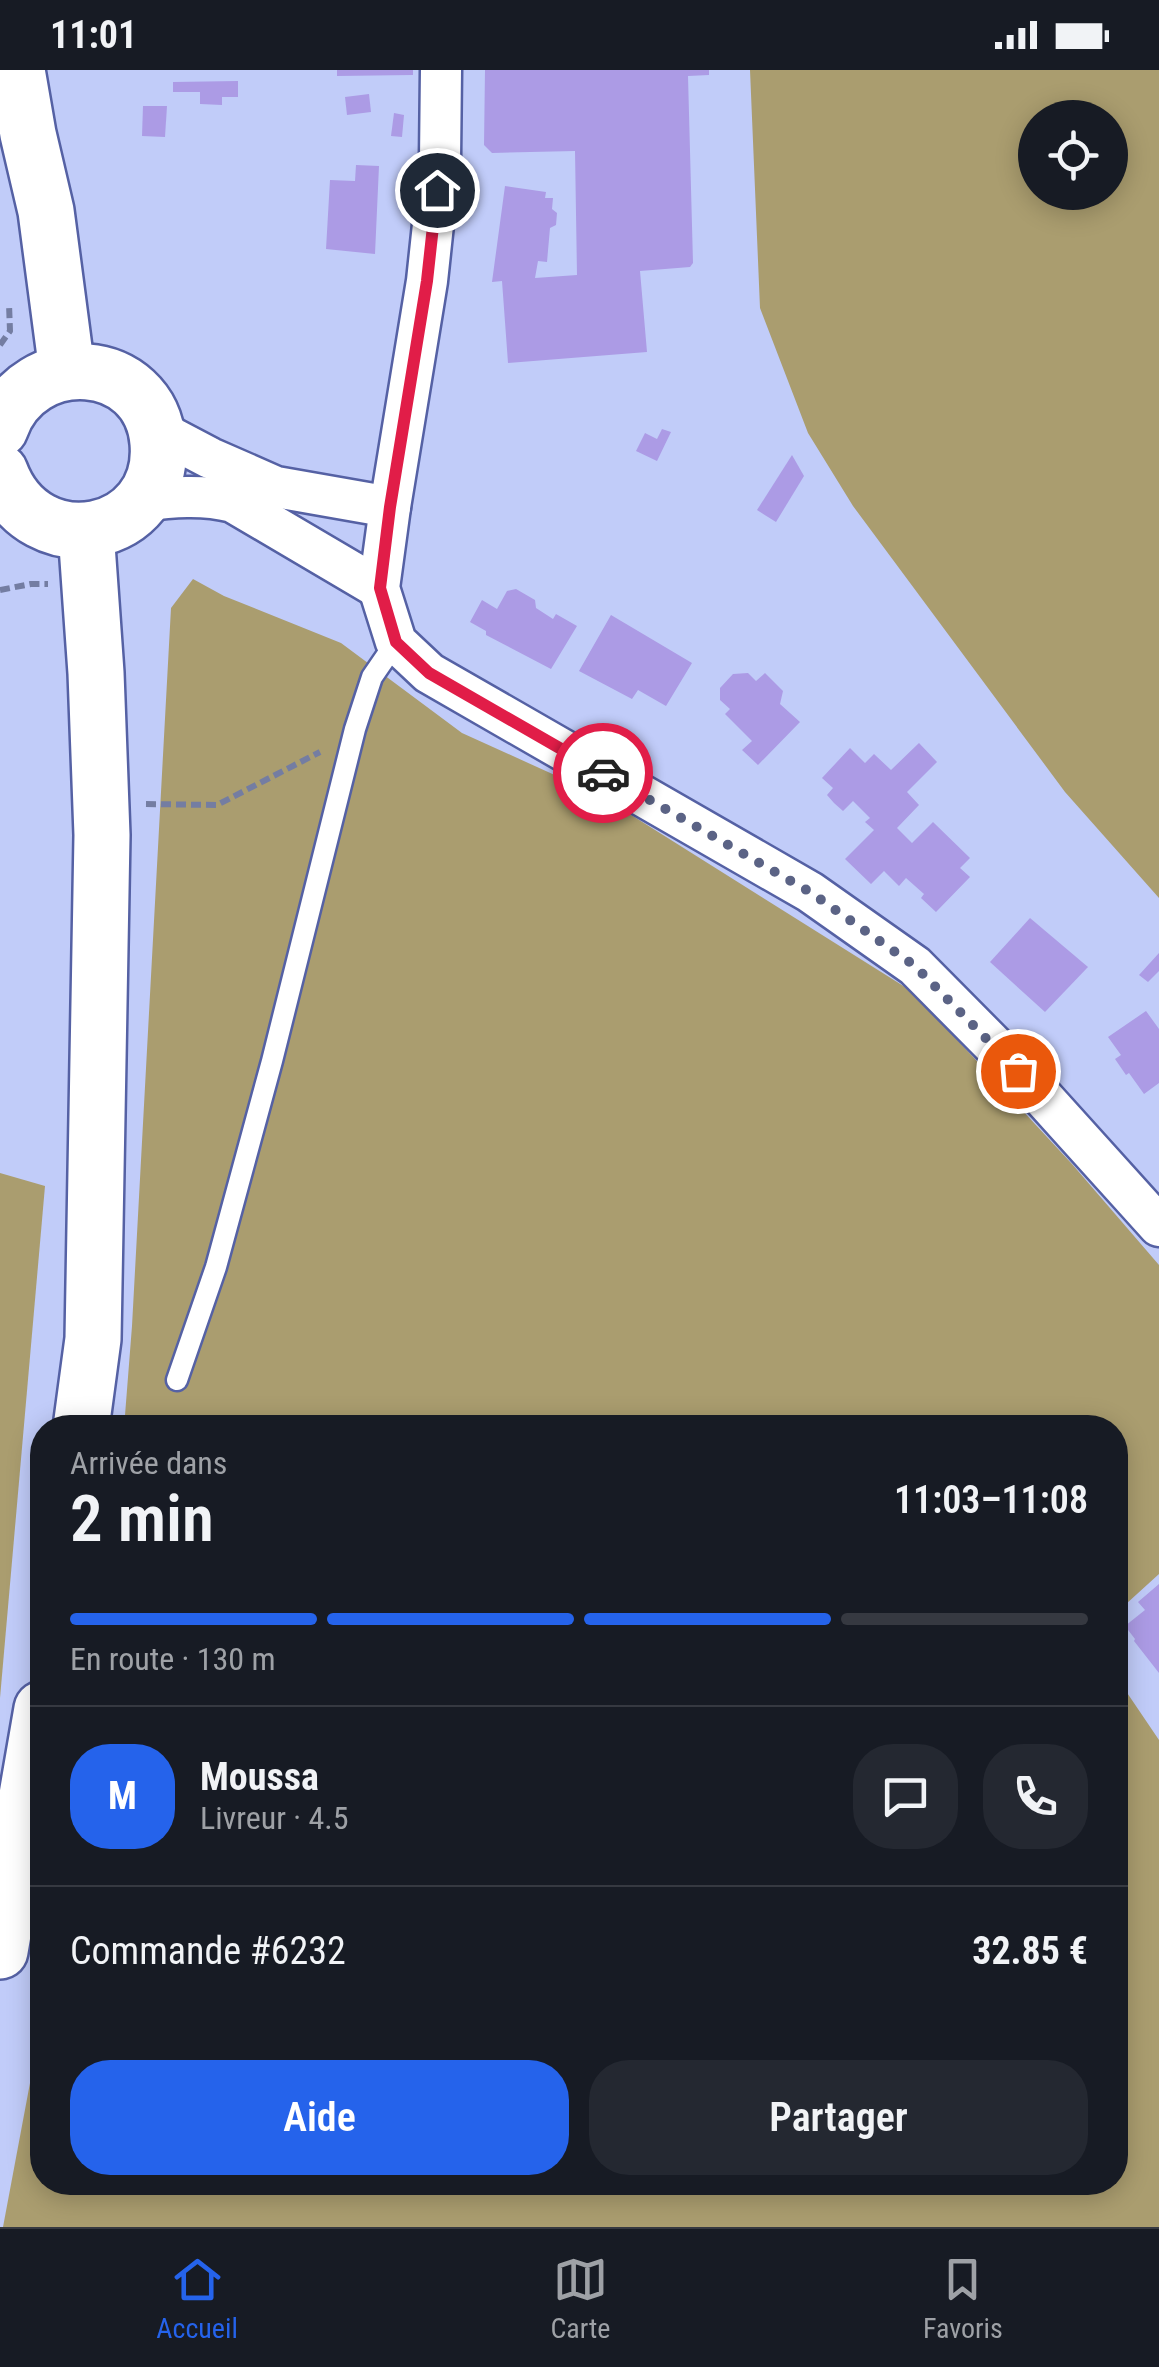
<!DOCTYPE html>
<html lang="fr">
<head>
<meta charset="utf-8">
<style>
  :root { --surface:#171b24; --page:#242831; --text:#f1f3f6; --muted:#9ea1a6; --line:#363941; --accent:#2563eb }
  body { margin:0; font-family:"Roboto Condensed",sans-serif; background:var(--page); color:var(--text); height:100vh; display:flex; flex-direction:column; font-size:38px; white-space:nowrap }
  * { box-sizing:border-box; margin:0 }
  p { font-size:32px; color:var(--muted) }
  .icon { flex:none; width:55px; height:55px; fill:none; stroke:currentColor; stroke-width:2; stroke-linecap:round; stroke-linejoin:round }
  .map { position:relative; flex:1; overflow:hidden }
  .panel { position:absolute; left:30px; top:1345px; width:1098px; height:780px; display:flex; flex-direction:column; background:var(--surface); border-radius:40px; box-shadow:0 5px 25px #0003 }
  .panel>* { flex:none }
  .buttons { position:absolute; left:1018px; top:30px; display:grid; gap:20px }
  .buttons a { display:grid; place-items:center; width:110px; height:110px; border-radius:50%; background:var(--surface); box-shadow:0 5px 25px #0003; font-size:50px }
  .pin { position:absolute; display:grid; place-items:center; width:85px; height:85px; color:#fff; margin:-42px; border:5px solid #fff; border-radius:50%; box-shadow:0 2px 10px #0007 }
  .courier { position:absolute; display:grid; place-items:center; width:100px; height:100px; margin:-50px; border:8px solid #e11d48; border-radius:50%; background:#fff; color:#222; box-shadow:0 2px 12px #0007 }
  .summary em { font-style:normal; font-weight:600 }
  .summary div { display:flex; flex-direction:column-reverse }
  .summary { display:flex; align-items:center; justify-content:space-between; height:170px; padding:0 40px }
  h1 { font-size:65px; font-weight:600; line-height:75px }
  .bar { display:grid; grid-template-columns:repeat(4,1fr); gap:15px 10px; align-content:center; height:120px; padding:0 40px }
  .bar i { height:12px; border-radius:8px; background:var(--line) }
  .bar .on { background:var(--accent) }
  .bar p { grid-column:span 4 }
  .line { display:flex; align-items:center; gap:25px; padding:0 40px; border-top:2px solid var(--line) }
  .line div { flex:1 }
  .round { display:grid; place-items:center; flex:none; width:105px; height:105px; border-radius:40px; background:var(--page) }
  .action { display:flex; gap:20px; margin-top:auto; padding:20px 40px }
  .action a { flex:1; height:115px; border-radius:40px; background:var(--accent); color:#fff; font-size:40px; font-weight:600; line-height:115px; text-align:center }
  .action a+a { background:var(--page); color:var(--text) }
  .status { display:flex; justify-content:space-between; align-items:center; height:70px; padding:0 50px; background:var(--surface); direction:ltr }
  .status svg { height:28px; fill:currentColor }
  .tab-bar { display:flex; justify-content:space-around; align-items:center; height:140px; border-top:2px solid var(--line); background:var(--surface); font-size:28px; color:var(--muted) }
  .tab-bar a { display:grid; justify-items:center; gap:5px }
  .tab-bar .on { color:var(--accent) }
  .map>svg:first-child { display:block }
</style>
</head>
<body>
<div class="status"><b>11:01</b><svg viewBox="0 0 49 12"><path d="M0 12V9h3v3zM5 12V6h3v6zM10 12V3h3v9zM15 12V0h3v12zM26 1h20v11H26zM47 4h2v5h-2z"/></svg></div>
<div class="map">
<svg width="1159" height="2157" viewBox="0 0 1159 2157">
  <rect width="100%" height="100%" fill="#c1ccf9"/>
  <g fill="#aa9d6f" fill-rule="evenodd">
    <path d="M750,0h409v828l-94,-106 -212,-286 -45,-73 -48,-125zM1035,48h75v74h-75z"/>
    <path d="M193,509l31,17 117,47 121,90 139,63 312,196 159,172 87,101v309l-44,40v-186h-991l8,-102 39,-718z"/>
    <path d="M0,1103l45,13 -45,512z"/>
    <path d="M1115,1605l44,65v487h-1156l39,-208v163h1073z"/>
  </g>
  <g fill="#ac9be5">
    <path d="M337,0h76v5l-76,1z"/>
    <path d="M485,0h224v5l-21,1 5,187 -3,4 -50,4 7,81 -139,11 -6,-82 -10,1 13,-96 41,6 -1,6h8l-1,11 5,4 -1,12 -6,3 -3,34 -9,-1 -3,17 42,-3 -2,-124 -83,2 -8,-8z"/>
    <path d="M238,11v16h-16v8l-22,-1v-12h-27v-10z"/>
    <path d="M369,24l2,18 -24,3 -2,-18z"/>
    <path d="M143,36h24l-2,31 -23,-1z"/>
    <path d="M394,43l10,2 -2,22 -11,-1z"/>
    <path d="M356,95l23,1 -4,88 -49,-5 4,-69 25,1z"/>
    <path d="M662,359l9,3 -14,29 -21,-10 9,-18 12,6z"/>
    <path d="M792,385l12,21 -28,46 -19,-12z"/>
    <path d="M516,519l19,11 1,8 17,11 3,-5 21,12 -26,43 -65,-34v-4l-16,-9 12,-22 15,9 10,-18z"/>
    <path d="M611,545l81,48 -26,43 -28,-16 -6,9 -53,-28z"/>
    <path d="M748,603l8,8 9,-8 18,18 -3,13 20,18 -42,43 -16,-15 10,-9 -27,-27 5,-5 -10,-9v-12l13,-14z"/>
    <path d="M919,673l18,19 -30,30 12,13 -22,23 15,15 21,-21 37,36 -10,10 10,9 -34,35 -15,-14 3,-4 -18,-16 -7,8 -15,-15 -13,13 -26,-25 29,-29 -9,-8 5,-4 -17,-17 -10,10 -9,-8 -7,-8 6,-7 -11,-10 28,-30 15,15 9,-9 17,16z"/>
    <path d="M1030,848l58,49 -43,45 -55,-50z"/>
    <path d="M1159,883v18l-11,11 -9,-7z"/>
    <path d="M1146,941l13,18v54l-15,11 -15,-21 -3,2 -11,-16 6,-4 -13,-18z"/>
    <path d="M1159,1514v89l-25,-32 1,-2 -10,-13 20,-16 -7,-8z"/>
  </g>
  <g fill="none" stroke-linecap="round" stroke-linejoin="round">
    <defs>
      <path id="lane" d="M177,1310l39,-113 56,-206 83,-332 17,-52 24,-35"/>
      <g id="street">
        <path d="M441,0l-1,89 -13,122 -37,226 -11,81 17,54 33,31 381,219 105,74 104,105 140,155"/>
        <path d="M153,352l19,16 38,20 66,29 114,20"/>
        <path d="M141,431c31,-4 61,-7 92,1l146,86"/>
      </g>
      <g id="secondary">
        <path d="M17,0l11,64 18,77 21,160"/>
        <path d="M0,359c28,-82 151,-75 158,14 8,96 -123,123 -158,29"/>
        <path d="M81,1358l12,-89 9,-504 -6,-162 -10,-142"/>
        <path d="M0,1881l42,-242"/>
      </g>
    </defs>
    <use href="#lane" stroke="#5561a4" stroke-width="25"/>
    <use href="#street" stroke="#5561a4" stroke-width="45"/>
    <use href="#secondary" stroke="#5561a4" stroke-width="60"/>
    <g stroke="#747da2" stroke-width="6" stroke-dasharray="10 5" stroke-linecap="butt">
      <path d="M0,275l10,-14 -1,-27"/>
      <path d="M0,520l31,-6h17"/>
      <path d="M146,734l71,1 103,-53"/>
    </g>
    <use href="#lane" stroke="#fff" stroke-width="20"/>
    <use href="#street" stroke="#fff" stroke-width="40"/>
    <use href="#secondary" stroke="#fff" stroke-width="55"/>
  </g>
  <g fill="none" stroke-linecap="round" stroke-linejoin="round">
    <path stroke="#5b6385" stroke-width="10" stroke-dasharray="0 18" d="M603,703l207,119 105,74 103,105"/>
    <path stroke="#e11d48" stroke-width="12" d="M437,120l-10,91 -37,226 -10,81 16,54 33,31 174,100"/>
  </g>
</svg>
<div class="buttons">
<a><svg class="icon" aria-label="locate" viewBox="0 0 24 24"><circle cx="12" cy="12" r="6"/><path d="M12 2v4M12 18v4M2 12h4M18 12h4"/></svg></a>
</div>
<div class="pin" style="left:1018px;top:1001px;background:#ea580c"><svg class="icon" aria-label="bag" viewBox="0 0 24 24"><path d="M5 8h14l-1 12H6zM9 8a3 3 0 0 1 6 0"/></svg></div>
<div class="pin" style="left:437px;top:120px;background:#1f2937"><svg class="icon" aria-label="home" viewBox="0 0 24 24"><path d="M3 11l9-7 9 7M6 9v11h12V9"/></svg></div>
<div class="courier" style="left:603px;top:703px"><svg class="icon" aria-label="car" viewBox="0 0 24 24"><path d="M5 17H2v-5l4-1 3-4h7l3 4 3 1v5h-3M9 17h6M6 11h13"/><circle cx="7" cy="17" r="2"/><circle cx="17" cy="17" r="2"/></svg></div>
<section class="panel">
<div class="summary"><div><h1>2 min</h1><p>Arrivée dans</p></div><em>11:03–11:08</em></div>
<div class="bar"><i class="on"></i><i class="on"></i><i class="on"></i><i></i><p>En route · 130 m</p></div>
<div class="line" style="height:180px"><b class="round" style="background:var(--accent);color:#fff">M</b><div><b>Moussa</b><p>Livreur · 4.5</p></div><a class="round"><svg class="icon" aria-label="chat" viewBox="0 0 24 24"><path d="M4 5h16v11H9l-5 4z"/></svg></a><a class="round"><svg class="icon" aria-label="phone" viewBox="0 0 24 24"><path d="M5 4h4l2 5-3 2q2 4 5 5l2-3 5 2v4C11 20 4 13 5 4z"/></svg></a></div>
<div class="line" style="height:130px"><div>Commande #6232</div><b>32.85 €</b></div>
<div class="action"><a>Aide</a><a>Partager</a></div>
</section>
</div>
<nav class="tab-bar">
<a class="on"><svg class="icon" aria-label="home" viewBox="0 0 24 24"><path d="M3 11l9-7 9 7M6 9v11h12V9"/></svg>Accueil</a>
<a><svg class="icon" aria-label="map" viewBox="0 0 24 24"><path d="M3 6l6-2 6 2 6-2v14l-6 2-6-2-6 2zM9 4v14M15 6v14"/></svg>Carte</a>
<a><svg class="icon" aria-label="saved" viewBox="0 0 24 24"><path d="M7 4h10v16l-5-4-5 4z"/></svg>Favoris</a>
</nav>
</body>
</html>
